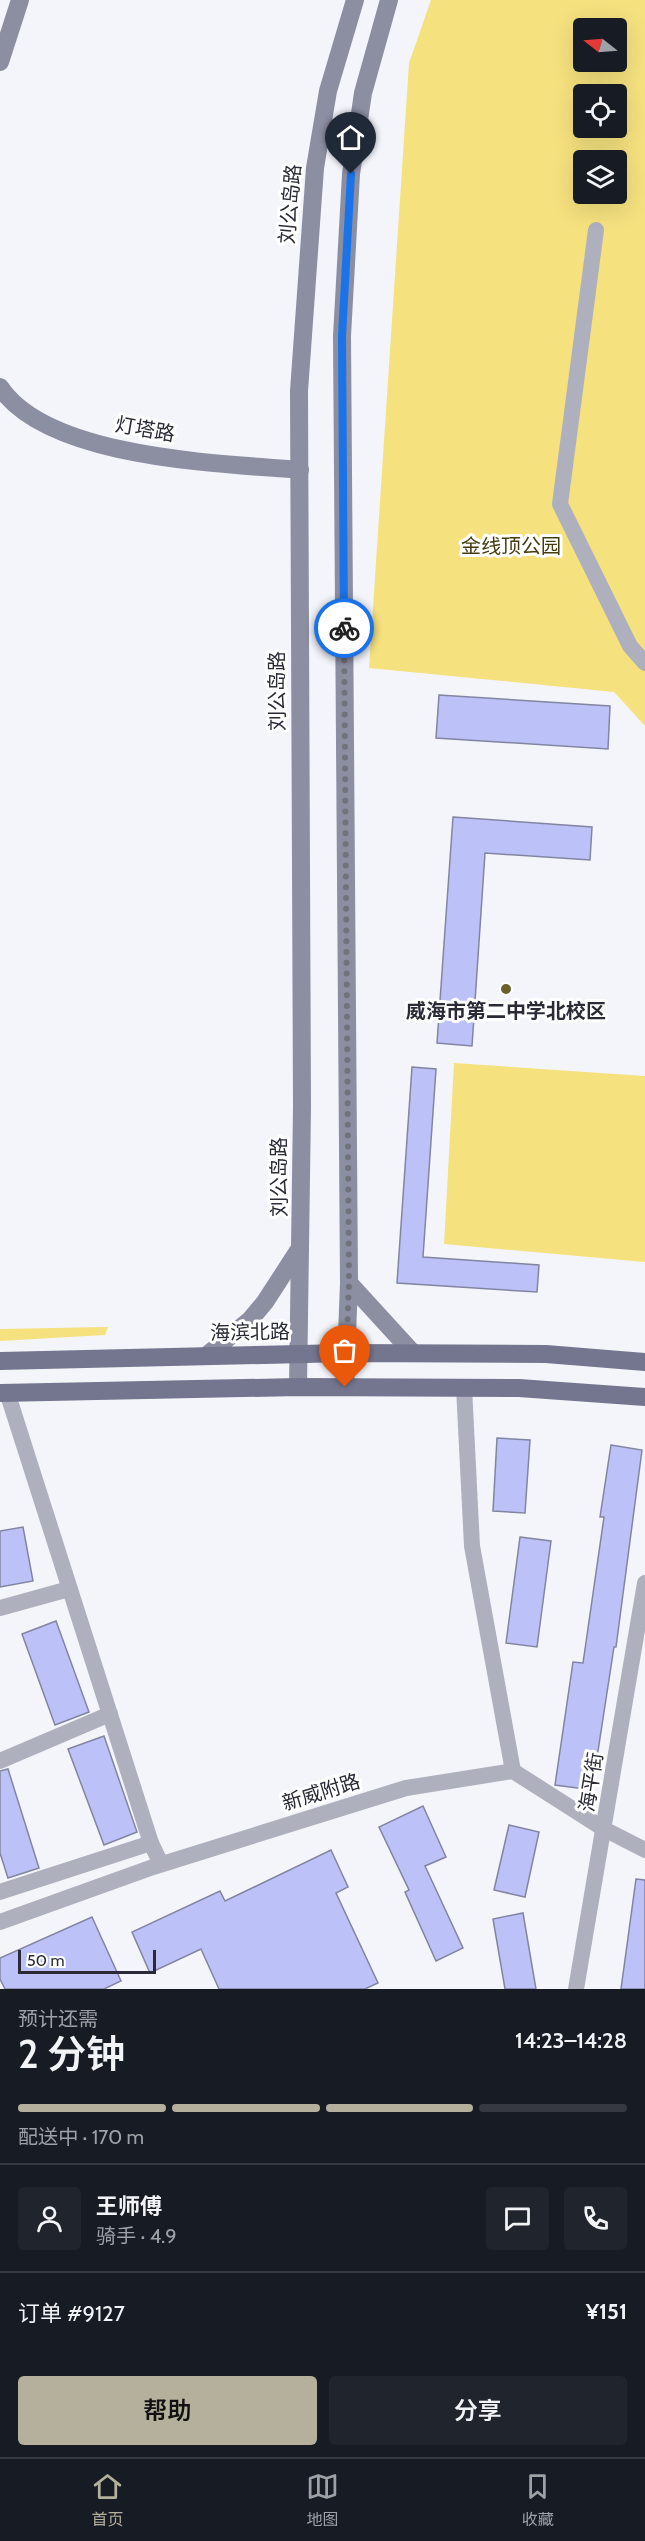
<!DOCTYPE html>
<html lang="zh">
<head>
<meta charset="utf-8">
<style>
  :root { --surface:#171b24; --page:#20242c; --text:#f1f3f6; --muted:#9ea1a6; --line:#363941; --accent:#b4b09b }
  body { margin:0; font-family:Cabin,"Noto Sans SC",sans-serif; background:var(--page); color:var(--text); height:100vh; display:flex; flex-direction:column; font-size:22px; white-space:nowrap }
  * { box-sizing:border-box; margin:0 }
  p { font-size:20px; color:var(--muted) }
  .icon { flex:none; width:33px; height:33px; fill:none; stroke:currentColor; stroke-width:2; stroke-linecap:round; stroke-linejoin:round }
  .map { position:relative; height:1989px; overflow:hidden }
  .side { display:flex; flex-direction:column; background:var(--surface); flex:1 }
  .side>* { flex:none }
  .needle { width:39px; rotate:287deg }
  .tools { position:absolute; left:573px; top:18px; display:grid; gap:12px }
  .tools a { display:grid; place-items:center; width:54px; height:54px; border-radius:6px; background:var(--surface); box-shadow:0 6px 24px #0002; font-size:30px }
  .scale { position:absolute; left:18px; bottom:15px; width:138px; box-sizing:border-box; padding-left:6px; border:3px solid #2a2b37; border-top:0; font-size:16px; line-height:21px; white-space:nowrap; color:#2a2b37; -webkit-text-stroke:4px #fff; paint-order:stroke }
  .pin { position:absolute; display:grid; place-items:center; width:51px; height:51px; color:#fff; margin:-62px -26px; border-radius:50% 50% 50% 0; rotate:-45deg; box-shadow:0 0 6px #0007 }
  .pin .icon { rotate:45deg }
  .courier { position:absolute; display:grid; place-items:center; width:60px; height:60px; margin:-30px; border:4px solid #1a73e8; border-radius:50%; background:#fff; color:#222; box-shadow:0 2px 8px #0007 }
  .headline em { font-style:normal; font-weight:600 }
  .headline div { display:flex; flex-direction:column-reverse }
  .headline { display:flex; align-items:center; justify-content:space-between; height:102px; padding:0 18px }
  h1 { font-size:39px; font-weight:600; line-height:45px }
  .bar { display:grid; grid-template-columns:repeat(4,1fr); gap:9px 6px; align-content:center; height:72px; padding:0 18px }
  .bar i { height:8px; border-radius:4px; background:var(--line) }
  .bar .active { background:var(--accent) }
  .bar p { grid-column:span 4 }
  .line { display:flex; align-items:center; gap:15px; padding:0 18px; border-top:2px solid var(--line) }
  .line div { flex:1 }
  .round { display:grid; place-items:center; flex:none; width:63px; height:63px; border-radius:6px; background:var(--page) }
  .action { display:flex; gap:12px; margin-top:auto; padding:12px 18px }
  .action a { flex:1; height:69px; border-radius:6px; background:var(--accent); color:#111; font-size:24px; font-weight:600; line-height:69px; text-align:center }
  .action a+a { background:var(--page); color:var(--text) }
  .menu { display:flex; justify-content:space-around; align-items:center; height:84px; border-top:2px solid var(--line); background:var(--surface); font-size:16px; color:var(--muted) }
  .menu a { display:grid; justify-items:center; gap:3px }
  .menu .active { color:var(--accent) }
  .map>svg:first-child { display:block }
</style>
</head>
<body>
<div class="map">
<svg width="645" height="1989" viewBox="0 0 645 1989">
  <rect width="100%" height="100%" fill="#f4f5fb"/>
  <g fill="#f5e17e" fill-rule="evenodd">
    <path d="M431,0h214v726l-31,-34 -245,-24 40,-605zM584,28h32v34h-32zM584,94h32v34h-32zM584,160h32v34h-32z"/>
    <path d="M454,1063l191,13v186l-201,-18z"/>
    <path d="M108,1327l-3,8 -105,6v-12z"/>
  </g>
  <g fill="#bcc2f8" stroke="#8285a1" stroke-width="1.5">
    <path d="M439,695l171,11 -2,43 -172,-11z"/>
    <path d="M453,817l139,10 -2,33 -105,-7 -13,193 -35,-3z"/>
    <path d="M412,1067l24,2 -13,188 116,8 -2,27 -140,-9z"/>
    <path d="M497,1438l33,2 -5,73 -32,-2z"/>
    <path d="M611,1445l31,5 -26,197h-2l-22,143 -37,-5 18,-123 10,1 21,-146h-4z"/>
    <path d="M23,1527l10,54 -33,6v-56z"/>
    <path d="M520,1537l31,4 -14,106 -31,-4z"/>
    <path d="M56,1621l33,91 -34,13 -33,-91z"/>
    <path d="M104,1736l33,96 -33,13 -36,-96z"/>
    <path d="M8,1769l31,99 -31,10 -8,-25v-82z"/>
    <path d="M423,1806l23,51 -21,9 38,82 -27,13 -31,-69 4,-2 -30,-63z"/>
    <path d="M509,1825l30,7 -14,65 -31,-7z"/>
    <path d="M331,1850l17,37 -12,6 42,90 -13,6h-146l-18,-40 -51,24 -18,-41 88,-41 5,10z"/>
    <path d="M636,1879l9,1v109h-24z"/>
    <path d="M523,1913l13,76h-31l-12,-70z"/>
    <path d="M92,1917l29,64 -17,8h-99l-5,-10v-21z"/>
  </g>
  <g fill="none" stroke-linecap="round" stroke-linejoin="round">
    <g stroke="#aeb0bd" stroke-width="16">
      <path d="M596,230l-36,274 70,142 15,17"/>
      <path d="M464,1387l8,159 41,225"/>
      <path d="M7,1392l144,451 10,21"/>
      <path d="M0,1608l69,-19"/>
      <path d="M0,1761l110,-47"/>
      <path d="M0,1892l151,-49"/>
      <path d="M0,1922l153,-55 253,-79 107,-17 91,58 41,21"/>
      <path d="M576,1989l69,-406"/>
    </g>
    <g stroke="#8c8ea2" stroke-width="18">
      <path d="M0,62l20,-62"/>
      <path d="M0,387c48,72 220,76 300,83"/>
      <path d="M349,1283l64,70"/>
      <path d="M206,1356l44,-36 15,-18 35,-54"/>
      <path d="M298,1387l4,-280 -3,-716 16,-223 13,-77 27,-91"/>
      <path d="M345,1387l4,-104 -7,-947 9,-162 12,-81 26,-93"/>
    </g>
    <g stroke="#73768e" stroke-width="18">
      <path d="M0,1361l346,-8 200,1 99,8"/>
      <path d="M0,1393l298,-6 221,1 126,9"/>
    </g>
  </g>
  <g fill="none" stroke-linecap="round" stroke-linejoin="round">
    <path stroke="#71727c" stroke-width="6" stroke-dasharray="0 10.8" d="M344,628l5,654 -4,105"/>
    <path stroke="#1a73e8" stroke-width="8" d="M344,628l-2,-292 9,-162"/>
  </g>
  <circle fill="#695f2b" stroke="#fff" stroke-width="2" cx="506" cy="989" r="6"/>
  <g text-anchor="middle" dominant-baseline="central" stroke-width="6" stroke-linejoin="round" paint-order="stroke">
    <g font-size="20" fill="#2a2b37" stroke="#fff">
      <text transform="translate(290 204) rotate(-85)">刘公岛路</text>
      <text transform="translate(145 429) rotate(10)">灯塔路</text>
      <text transform="translate(277 691) rotate(-90)">刘公岛路</text>
      <text transform="translate(279 1177) rotate(-90)">刘公岛路</text>
      <text transform="translate(250 1332) rotate(-1)">海滨北路</text>
      <text transform="translate(591 1782) rotate(-81)">海平街</text>
      <text transform="translate(321 1792) rotate(-17)">新威附路</text>
    </g>
    <g font-size="20" fill="#453c10" stroke="#fff">
      <text x="511" y="546">金线顶公园</text>
    </g>
    <g font-size="20" font-weight="bold" fill="#2a2b37" stroke="#fff">
      <text x="506" y="1011">威海市第二中学北校区</text>
    </g>
  </g>
</svg>
<div class="tools">
<a><svg class="needle" viewBox="-14 -14 28 28"><path d="M0-13l5 13h-10z" fill="#e53935"/><path d="M0 13l5-13h-10z" fill="#9ea1a6"/></svg></a>
<a><svg class="icon" aria-label="locate" viewBox="0 0 24 24"><circle cx="12" cy="12" r="6"/><path d="M12 2v4M12 18v4M2 12h4M18 12h4"/></svg></a>
<a><svg class="icon" aria-label="layers" viewBox="0 0 24 24"><path d="M12 4l9 5-9 5-9-5zM3 14l9 5 9-5"/></svg></a>
</div>
<div class="scale">50 m</div>
<div class="pin" style="left:345px;top:1387px;background:#ea580c"><svg class="icon" aria-label="bag" viewBox="0 0 24 24"><path d="M5 8h14l-1 12H6zM9 8a3 3 0 0 1 6 0"/></svg></div>
<div class="pin" style="left:351px;top:174px;background:#1f2937"><svg class="icon" aria-label="home" viewBox="0 0 24 24"><path d="M3 11l9-7 9 7M6 9v11h12V9"/></svg></div>
<div class="courier" style="left:344px;top:628px"><svg class="icon" aria-label="bike" viewBox="0 0 24 24"><circle cx="6" cy="16" r="4"/><circle cx="18" cy="16" r="4"/><path d="M6 16l4-8h5l3 8M10 8l3 8H6M13 5h3"/></svg></div>
</div>
<section class="side">
<div class="headline"><div><h1>2 分钟</h1><p>预计还需</p></div><em>14:23–14:28</em></div>
<div class="bar"><i class="active"></i><i class="active"></i><i class="active"></i><i></i><p>配送中 · 170 m</p></div>
<div class="line" style="height:108px"><a class="round"><svg class="icon" aria-label="person" viewBox="0 0 24 24"><circle cx="12" cy="8" r="4"/><path d="M4 21q1-7 8-7t8 7"/></svg></a><div><b>王师傅</b><p>骑手 · 4.9</p></div><a class="round"><svg class="icon" aria-label="chat" viewBox="0 0 24 24"><path d="M4 5h16v11H9l-5 4z"/></svg></a><a class="round"><svg class="icon" aria-label="phone" viewBox="0 0 24 24"><path d="M5 4h4l2 5-3 2q2 4 5 5l2-3 5 2v4C11 20 4 13 5 4z"/></svg></a></div>
<div class="line" style="height:78px"><div>订单 #9127</div><b>¥151</b></div>
<div class="action"><a>帮助</a><a>分享</a></div>
</section>
<nav class="menu">
<a class="active"><svg class="icon" aria-label="home" viewBox="0 0 24 24"><path d="M3 11l9-7 9 7M6 9v11h12V9"/></svg>首页</a>
<a><svg class="icon" aria-label="map" viewBox="0 0 24 24"><path d="M3 6l6-2 6 2 6-2v14l-6 2-6-2-6 2zM9 4v14M15 6v14"/></svg>地图</a>
<a><svg class="icon" aria-label="saved" viewBox="0 0 24 24"><path d="M7 4h10v16l-5-4-5 4z"/></svg>收藏</a>
</nav>
</body>
</html>
